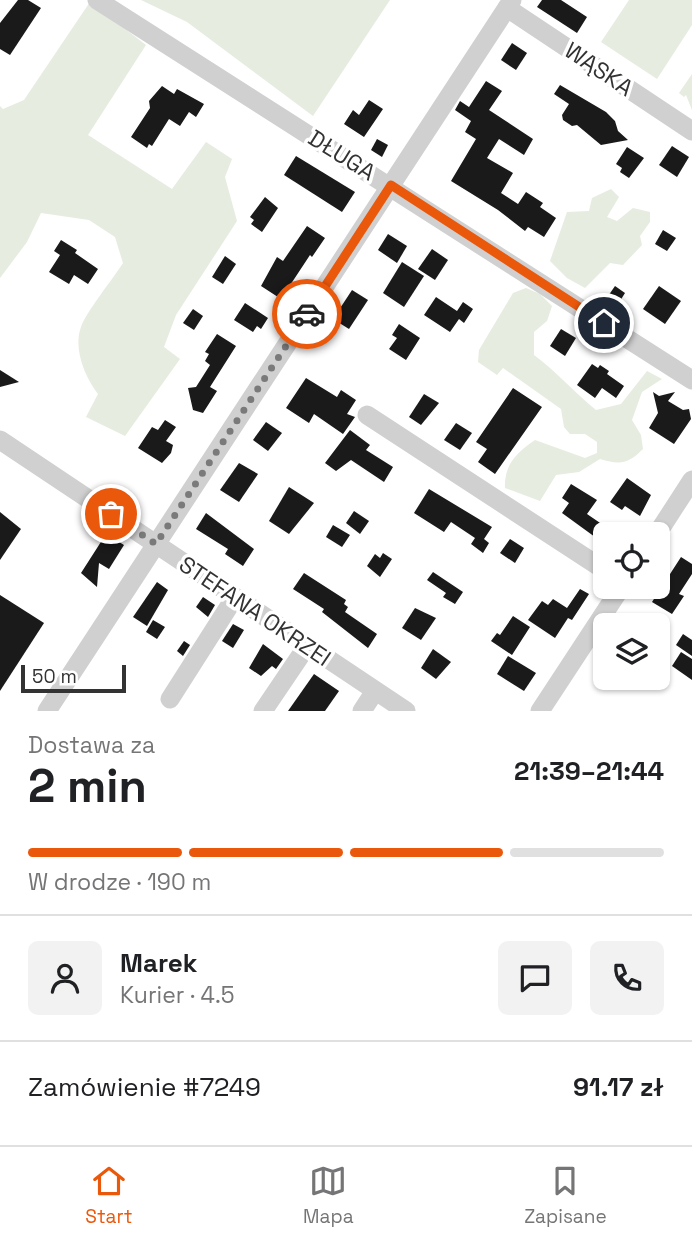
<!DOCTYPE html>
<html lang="pl">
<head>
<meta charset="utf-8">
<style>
  :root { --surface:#fff; --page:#f2f2f2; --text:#202124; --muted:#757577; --line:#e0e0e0; --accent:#ea580c }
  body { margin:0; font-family:"Space Grotesk",sans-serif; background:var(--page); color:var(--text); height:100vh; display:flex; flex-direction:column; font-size:26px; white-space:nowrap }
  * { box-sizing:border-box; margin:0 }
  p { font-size:23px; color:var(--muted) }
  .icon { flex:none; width:38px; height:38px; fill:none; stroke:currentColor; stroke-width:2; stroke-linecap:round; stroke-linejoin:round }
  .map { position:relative; height:711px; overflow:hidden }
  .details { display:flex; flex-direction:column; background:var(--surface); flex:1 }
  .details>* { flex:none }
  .tools { position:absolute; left:593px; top:522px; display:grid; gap:14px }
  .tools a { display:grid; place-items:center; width:77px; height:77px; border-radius:10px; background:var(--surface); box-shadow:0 2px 5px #0004; font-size:35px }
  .scale { position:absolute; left:21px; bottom:18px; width:105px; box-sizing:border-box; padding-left:7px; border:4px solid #333; border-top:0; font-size:19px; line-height:24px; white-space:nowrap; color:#333; -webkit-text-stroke:5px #fff; paint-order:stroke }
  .pin { position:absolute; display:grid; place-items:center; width:60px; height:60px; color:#fff; margin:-30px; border:4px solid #fff; border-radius:50%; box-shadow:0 2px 7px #0007 }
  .courier { position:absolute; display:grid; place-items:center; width:70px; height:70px; margin:-35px; border:5px solid #ea580c; border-radius:50%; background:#fff; color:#222; box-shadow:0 2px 9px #0007 }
  .headline em { font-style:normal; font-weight:600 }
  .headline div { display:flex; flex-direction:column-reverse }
  .headline { display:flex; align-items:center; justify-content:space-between; height:119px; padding:0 28px }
  h1 { font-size:46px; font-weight:600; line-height:52px }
  .bar { display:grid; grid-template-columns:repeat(4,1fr); gap:10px 7px; align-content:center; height:84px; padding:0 28px }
  .bar i { height:9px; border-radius:5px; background:var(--line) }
  .bar .selected { background:var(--accent) }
  .bar p { grid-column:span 4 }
  .line { display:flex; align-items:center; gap:18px; padding:0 28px; border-top:2px solid var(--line) }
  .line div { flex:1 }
  .round { display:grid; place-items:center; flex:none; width:74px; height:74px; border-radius:10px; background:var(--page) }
  .menu { display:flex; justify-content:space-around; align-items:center; height:98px; border-top:2px solid var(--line); background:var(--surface); font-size:19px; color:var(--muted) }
  .menu a { display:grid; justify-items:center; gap:4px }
  .menu .selected { color:var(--accent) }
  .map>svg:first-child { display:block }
</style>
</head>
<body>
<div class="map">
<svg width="692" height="711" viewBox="0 0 692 711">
  <rect width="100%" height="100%" fill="#fff"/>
  <g fill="#e6ecdf">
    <path d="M141,0h249l-77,116 -126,-94z"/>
    <path d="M629,0h63v25l-35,54 -56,-37z"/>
    <path d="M90,2l56,43 -58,90 84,54 34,-47 26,17 -7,18 12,44 -61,94 -12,32 16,12 -55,77 -39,-19 12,-23c-13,-17 -25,-45 -17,-67 5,-15 32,-48 42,-64l-8,-26 -26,-17 -48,-7 -14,29 -27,36v-172l3,3 21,-9z"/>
    <path d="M692,74v36l-6,-15 -2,2 -5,-4z"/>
    <path d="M611,189l8,8 -12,20 10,4 16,-13 17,4v10l-10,14 2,9 -19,20 -13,-2 -25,25 -18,-10 -17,-17 17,-49 22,-1 3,-13z"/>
    <path d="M526,288l14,6 12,12 -5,15 -13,11v23c23,17 40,37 62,55l25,-6 26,-33 15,8 -20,13 -10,28 9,15 2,14c-15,15 -23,16 -43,10l-21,13 -23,3 -16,26 -35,-13c-1,-23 11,-35 30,-48l50,18 12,-5v-11l-12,-8h-15l-6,-7 -3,-18 -58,-41 -6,7 -19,-13 1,-12 34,-57z"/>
  </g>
  <g fill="#1a1a1a">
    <path d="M18,0h10l13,8 -31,47 -10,-6v-26z"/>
    <path d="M542,0h19l26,17 -10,16 -40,-26z"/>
    <path d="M512,43l15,10 -11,17 -15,-10z"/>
    <path d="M486,81l16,10 -13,19 44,29 -9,16 -25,-16 -12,19 26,15 -12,20 17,11 8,-12 17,11 -3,4 16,11 -12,19 -16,-10 -3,4 -27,-21 -47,-29 25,-42 -11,-7 6,-11 -16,-11 5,-9 9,6z"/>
    <path d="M560,85l46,27 9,9 3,10 10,9 -27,5 -24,-20 -5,1 -9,-6 -1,-5 7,-11 -15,-10z"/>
    <path d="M162,86l12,8 3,-5 27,15 -8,13 -7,-5 -9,14 -11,-7 -17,27 -3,-2 -2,4 -16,-11 19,-29 -1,-7z"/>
    <path d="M369,100l14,9 -19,28 -20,-13 9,-14 6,5z"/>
    <path d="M377,139l11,6 -6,12 -11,-7z"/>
    <path d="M672,146l17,11 -12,20 -18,-12z"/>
    <path d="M627,147l17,11 -15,20 -9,-6 2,-4 -6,-4z"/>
    <path d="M296,156l59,36 -13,20 -58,-37z"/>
    <path d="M265,197l13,11 -16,24 -11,-8 3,-4 -4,-3z"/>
    <path d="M307,226l18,12 -13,19 -2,-2 -29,44 -20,-13 16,-29 6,4z"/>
    <path d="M663,230l13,8 -9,13 -12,-7z"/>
    <path d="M388,234l19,12 -10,17 -19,-13z"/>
    <path d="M61,240l16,10 -2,3 23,16 -10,15 -14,-9 -5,9 -20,-12 11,-17 -6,-4z"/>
    <path d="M432,249l16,11 -13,20 -17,-11z"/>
    <path d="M225,256l11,8 -13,20 -11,-7z"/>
    <path d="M402,262l22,14 -20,31 -21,-14z"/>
    <path d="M615,286l10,7 -10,16 -11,-7z"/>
    <path d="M659,286l22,15 -16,23 -22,-15z"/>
    <path d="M352,290l16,10 -19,29 -16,-10z"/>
    <path d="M436,297l21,14 6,-9 10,7 -9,14 -5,-4 -9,13 -26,-17z"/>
    <path d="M245,303l23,15 -7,11 -4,-3 -4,6 -19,-12z"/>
    <path d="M193,309l10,7 -9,14 -11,-7z"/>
    <path d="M399,324l21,14 -14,22 -17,-11 8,-11 -5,-3z"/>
    <path d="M561,329l15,9 -11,18 -15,-10z"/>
    <path d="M217,334l19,12 -26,41 7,4 -14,22 -10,-3 -5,-22 8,-1 14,-22 -5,-4 4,-7 -4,-2z"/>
    <path d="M592,364l6,4 2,-3 9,6 -2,3 17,12 -8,12 -14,-10 -7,10 -18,-13z"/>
    <path d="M0,370l19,12 -19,5z"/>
    <path d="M306,378l31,19 4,-7 15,10 -9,14 8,3 -12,17 -29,-20 -5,9 -23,-15z"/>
    <path d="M513,388l29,19 -47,67 -17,-12 9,-13 -11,-7z"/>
    <path d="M653,392l6,4 16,-4 -7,9 15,9 6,-1 2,10 -17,25 -25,-16 9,-15z"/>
    <path d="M424,394l15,9 -18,22 -12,-8z"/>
    <path d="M165,420l11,7 -10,14 7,4 -2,8 -9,10 -24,-15 14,-21 6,3z"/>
    <path d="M266,422l16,11 -14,18 -15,-11z"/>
    <path d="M456,423l16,10 -12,17 -16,-10z"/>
    <path d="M350,430l20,15 -4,5 27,17 -9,15 -33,-22 -15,11 -11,-8z"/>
    <path d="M239,463l19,11 -19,28 -19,-12z"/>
    <path d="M627,478l24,17 -11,21 -15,-10 -3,4 -12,-8z"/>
    <path d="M571,484l26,16 -10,14 19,13v18l-44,-32 7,-10 -7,-5z"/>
    <path d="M289,487l25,16 -25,31 -20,-13z"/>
    <path d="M429,489l63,38 -8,12 5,4 -6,10 -12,-9 4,-6 -24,-16 -7,10 -30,-19z"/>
    <path d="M354,511l15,10 -9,13 -14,-11z"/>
    <path d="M0,512l21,17 -21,31z"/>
    <path d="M206,513l48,36 -11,17 -18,-12 3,-5 -32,-20z"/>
    <path d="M333,525l17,10 -8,12 -16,-10z"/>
    <path d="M106,534l18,11 -15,24 -10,-6 -2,24 -16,-14z"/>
    <path d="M510,539l14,9 -9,15 -15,-10z"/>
    <path d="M383,553l9,6 -12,18 -13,-11 8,-12 5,4z"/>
    <path d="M681,557l11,7v10l-13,20 5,2 -12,18 -20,-12z"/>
    <path d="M433,572l30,20 -8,12 -12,-7 3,-4 -19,-13z"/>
    <path d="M304,573l42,27 -2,4 4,3 -3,5 32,22 -9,14 -46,-36 2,-3 -31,-20z"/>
    <path d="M157,582l11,8 -21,36 -14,-9z"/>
    <path d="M580,589l9,5 -17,26 -4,-2 -13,20 -27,-18 14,-19 6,4 5,-6 14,9z"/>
    <path d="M0,595l44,28 -44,68z"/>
    <path d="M203,597l12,8 -7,12 -12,-10z"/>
    <path d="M415,608l21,10 -15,22 -19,-12z"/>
    <path d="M513,616l17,11 -18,28 -21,-14 6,-8 3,2z"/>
    <path d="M153,620l12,7 -8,12 -11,-7z"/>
    <path d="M233,624l11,6 -11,18 -11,-7z"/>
    <path d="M683,634l9,6v16l-16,-11z"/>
    <path d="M184,641l6,4 -7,11 -6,-5z"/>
    <path d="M263,644l20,15 -7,10 -4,-3 -11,10 -12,-8z"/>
    <path d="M433,649l18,13 -15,17 -15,-11z"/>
    <path d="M681,652l11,7v21l-20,-14z"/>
    <path d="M508,656l28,17 -12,18 -27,-17z"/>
    <path d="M314,674l25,17 -14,20h-37z"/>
  </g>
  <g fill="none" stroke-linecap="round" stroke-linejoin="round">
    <g stroke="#d0d0d0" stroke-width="19">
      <path d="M97,0l595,380"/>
      <path d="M507,8l185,123"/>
      <path d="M367,415l239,156"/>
      <path d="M0,440l406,271"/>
      <path d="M657,534l35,-54"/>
      <path d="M170,699l65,-102"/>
      <path d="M47,711l465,-711"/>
      <path d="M263,711l44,-65"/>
      <path d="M362,711l13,-20"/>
      <path d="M540,711l82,-125"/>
    </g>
  </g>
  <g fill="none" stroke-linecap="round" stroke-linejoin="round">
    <path stroke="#7a7a7a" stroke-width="7" stroke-dasharray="0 12.6" d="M111,514l45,30 151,-230"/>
    <path stroke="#ea580c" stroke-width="9" d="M307,314l84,-129 213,138"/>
  </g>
  <g text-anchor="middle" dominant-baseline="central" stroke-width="7" stroke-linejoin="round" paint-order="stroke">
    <g font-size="23" fill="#333" stroke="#fff">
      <text transform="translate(599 69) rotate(34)">WĄSKA</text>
      <text transform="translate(342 155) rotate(32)">DŁUGA</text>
      <text transform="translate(255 611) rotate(34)">STEFANA OKRZEI</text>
    </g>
  </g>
</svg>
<div class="tools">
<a><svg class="icon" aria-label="locate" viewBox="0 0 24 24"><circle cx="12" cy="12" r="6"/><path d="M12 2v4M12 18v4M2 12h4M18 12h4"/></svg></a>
<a><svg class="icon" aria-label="layers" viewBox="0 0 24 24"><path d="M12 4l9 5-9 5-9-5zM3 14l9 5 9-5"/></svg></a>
</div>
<div class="scale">50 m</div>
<div class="pin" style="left:111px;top:514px;background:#ea580c"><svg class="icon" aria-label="bag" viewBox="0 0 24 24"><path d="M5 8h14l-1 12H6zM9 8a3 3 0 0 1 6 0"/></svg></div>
<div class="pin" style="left:604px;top:323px;background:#1f2937"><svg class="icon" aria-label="home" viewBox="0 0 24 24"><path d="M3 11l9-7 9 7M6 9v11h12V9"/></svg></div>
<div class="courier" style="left:307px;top:314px"><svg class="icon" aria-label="car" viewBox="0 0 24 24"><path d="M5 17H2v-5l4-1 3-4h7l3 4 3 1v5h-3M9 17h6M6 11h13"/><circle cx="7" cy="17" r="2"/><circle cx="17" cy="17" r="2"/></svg></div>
</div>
<section class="details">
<div class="headline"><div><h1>2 min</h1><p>Dostawa za</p></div><em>21:39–21:44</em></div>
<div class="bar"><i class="selected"></i><i class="selected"></i><i class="selected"></i><i></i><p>W drodze · 190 m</p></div>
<div class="line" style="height:126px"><a class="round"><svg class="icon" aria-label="person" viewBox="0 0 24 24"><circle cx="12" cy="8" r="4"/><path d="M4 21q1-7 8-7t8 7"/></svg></a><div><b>Marek</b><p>Kurier · 4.5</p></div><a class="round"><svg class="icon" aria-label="chat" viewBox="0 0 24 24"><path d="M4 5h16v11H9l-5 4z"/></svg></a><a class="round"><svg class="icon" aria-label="phone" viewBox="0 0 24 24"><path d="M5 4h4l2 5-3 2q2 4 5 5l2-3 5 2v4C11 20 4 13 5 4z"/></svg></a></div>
<div class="line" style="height:91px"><div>Zamówienie #7249</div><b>91.17 zł</b></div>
</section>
<nav class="menu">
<a class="selected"><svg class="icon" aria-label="home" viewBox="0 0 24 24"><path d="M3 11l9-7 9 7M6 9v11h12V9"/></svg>Start</a>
<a><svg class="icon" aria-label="map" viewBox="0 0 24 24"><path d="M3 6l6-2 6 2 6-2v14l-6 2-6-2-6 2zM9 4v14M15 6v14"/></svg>Mapa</a>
<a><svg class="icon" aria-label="saved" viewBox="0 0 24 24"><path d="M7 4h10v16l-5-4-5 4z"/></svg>Zapisane</a>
</nav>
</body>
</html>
